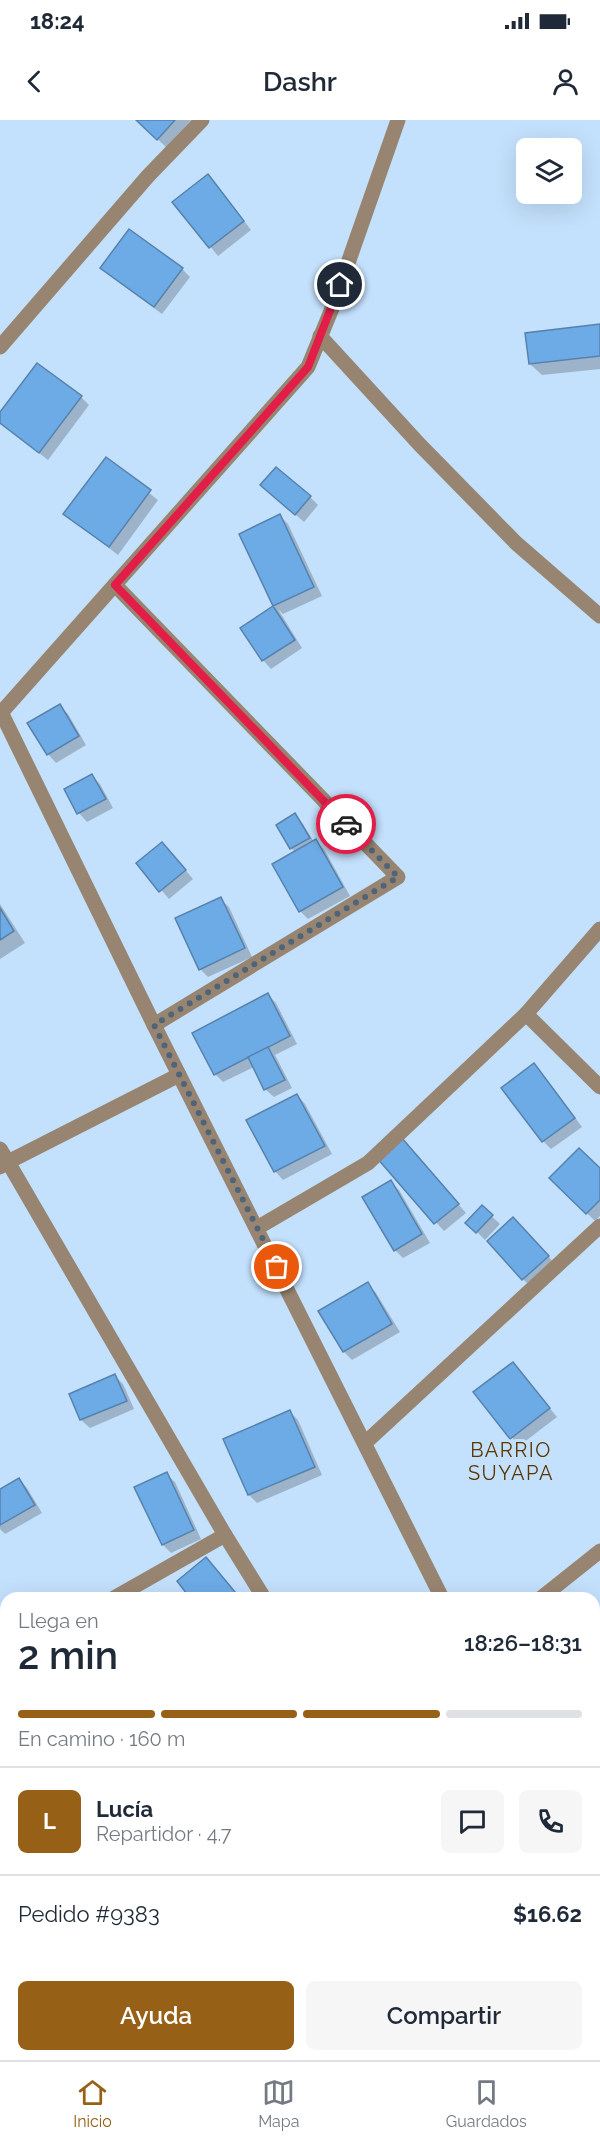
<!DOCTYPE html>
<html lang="es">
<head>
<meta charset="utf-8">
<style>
  :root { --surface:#fff; --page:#f6f6f7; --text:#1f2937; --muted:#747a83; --line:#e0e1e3; --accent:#966017 }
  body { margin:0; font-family:Raleway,sans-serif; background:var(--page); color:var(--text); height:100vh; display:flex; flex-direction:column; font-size:22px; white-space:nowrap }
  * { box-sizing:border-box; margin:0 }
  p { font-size:20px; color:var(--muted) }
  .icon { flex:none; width:33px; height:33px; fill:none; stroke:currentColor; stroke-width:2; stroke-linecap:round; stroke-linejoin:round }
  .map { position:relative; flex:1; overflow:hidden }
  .panel { position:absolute; left:0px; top:1472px; width:600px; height:470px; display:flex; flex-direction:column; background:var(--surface); border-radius:18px 18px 0 0; box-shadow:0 6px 24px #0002 }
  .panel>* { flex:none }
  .fabs { position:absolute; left:516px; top:18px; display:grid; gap:12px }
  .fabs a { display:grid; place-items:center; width:66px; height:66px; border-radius:9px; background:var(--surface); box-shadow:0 6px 24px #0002; font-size:30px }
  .pin { position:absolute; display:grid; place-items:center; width:51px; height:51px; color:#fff; margin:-26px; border:3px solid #fff; border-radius:50%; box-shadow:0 2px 6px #0007 }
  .courier { position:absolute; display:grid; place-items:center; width:60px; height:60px; margin:-30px; border:4px solid #e11d48; border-radius:50%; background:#fff; color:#222; box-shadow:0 2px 8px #0007 }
  .head em { font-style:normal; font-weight:600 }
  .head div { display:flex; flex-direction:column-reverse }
  .head { display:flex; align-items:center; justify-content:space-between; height:102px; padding:0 18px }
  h1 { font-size:39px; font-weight:600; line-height:45px }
  .bar { display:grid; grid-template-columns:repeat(4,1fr); gap:9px 6px; align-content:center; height:72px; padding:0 18px }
  .bar i { height:8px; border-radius:4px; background:var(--line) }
  .bar .active { background:var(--accent) }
  .bar p { grid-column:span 4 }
  .line { display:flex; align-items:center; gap:15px; padding:0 18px; border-top:2px solid var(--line) }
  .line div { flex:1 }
  .round { display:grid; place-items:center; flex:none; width:63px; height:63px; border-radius:9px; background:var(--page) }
  .cta { display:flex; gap:12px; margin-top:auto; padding:12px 18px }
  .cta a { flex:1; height:69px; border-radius:9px; background:var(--accent); color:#fff; font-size:24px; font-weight:600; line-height:69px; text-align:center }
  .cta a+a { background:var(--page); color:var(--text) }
  .status { display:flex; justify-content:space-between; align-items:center; height:42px; padding:0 30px; background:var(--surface); direction:ltr }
  .status svg { height:16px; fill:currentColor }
  header { display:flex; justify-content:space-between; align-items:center; height:78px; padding:0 18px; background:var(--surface); font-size:27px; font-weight:600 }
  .menu { display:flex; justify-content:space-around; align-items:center; height:84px; border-top:2px solid var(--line); background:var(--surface); font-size:16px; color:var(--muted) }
  .menu a { display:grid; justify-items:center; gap:3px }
  .menu .active { color:var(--accent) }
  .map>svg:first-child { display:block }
</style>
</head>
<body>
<div class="status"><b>18:24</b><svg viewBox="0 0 49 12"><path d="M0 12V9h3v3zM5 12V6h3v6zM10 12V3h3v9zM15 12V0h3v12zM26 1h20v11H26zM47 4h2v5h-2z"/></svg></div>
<header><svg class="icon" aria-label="back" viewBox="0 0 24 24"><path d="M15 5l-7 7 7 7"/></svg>Dashr<svg class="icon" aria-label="person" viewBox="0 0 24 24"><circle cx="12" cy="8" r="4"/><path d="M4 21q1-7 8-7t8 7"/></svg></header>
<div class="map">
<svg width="600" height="1940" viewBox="0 0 600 1940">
  <rect width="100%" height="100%" fill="#c3e0fc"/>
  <g fill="#0003">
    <path d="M137,0h54l-25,27z"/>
    <path d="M216,64l35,46 -33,26 -44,-54z"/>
    <path d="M102,148l80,1 8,8 -28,37 -52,-38z"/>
    <path d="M600,206v43l-58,6 -12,-11z"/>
    <path d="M81,277l8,8 -41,55 -48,-38v-7z"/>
    <path d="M106,339l52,41 -40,55 -53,-41z"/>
    <path d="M271,373l39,4 8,8 -14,17z"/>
    <path d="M280,396l8,8 34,72 -39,18 -5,-5 24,39 -31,21 -8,-9 -21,-31 33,-22 -34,-73z"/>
    <path d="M59,586l9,8 18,31 -30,18 -8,-9z"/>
    <path d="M92,656l8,8 13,24 -26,14 -8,-9 -13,-23z"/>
    <path d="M295,695l8,9 11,18 2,-1 8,8 26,47 -42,23 -8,-8 -5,-59 -4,-4z"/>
    <path d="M170,732l23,27 -24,20 -31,-36z"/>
    <path d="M220,779l9,8 23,50 -44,20 -8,-8z"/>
    <path d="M0,784l25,39 -25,16z"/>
    <path d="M268,875l8,8 21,41 -22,11 17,33 -18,9 -9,-8 -11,-22 -31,15 -8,-8z"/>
    <path d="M542,953l40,54 -31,22 -8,-8z"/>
    <path d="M297,975l8,9 27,50 -49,26 -8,-9z"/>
    <path d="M409,1028l57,65 -22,18 -65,-73z"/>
    <path d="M600,1050v46l-5,5 -44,-43z"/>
    <path d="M391,1062l8,8 31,53 -27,15 -8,-8z"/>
    <path d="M482,1087l18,17 -15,16 -18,-18z"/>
    <path d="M522,1107l34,38 -25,22 -8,-8z"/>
    <path d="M368,1164l8,9 24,39 -48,28 -8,-8 -23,-40z"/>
    <path d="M513,1244l44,53 -38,29 -44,-53z"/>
    <path d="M115,1256l8,8 11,25 -44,19 -9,-8 -10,-25z"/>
    <path d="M290,1292l8,8 24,55 -65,28 -8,-8 -24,-55z"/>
    <path d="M166,1354l9,8 26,57 -30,14 -8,-8z"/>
    <path d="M19,1359l8,9 15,25 -37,21 -5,-5v-39z"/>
    <path d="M206,1439l8,8 25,31h-47z"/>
    <path d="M50,1935h46l4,5h-55z"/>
  </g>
  <g fill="#6dabe7" stroke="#5682ad" stroke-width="1.5">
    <path d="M136,0h39l-18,20z"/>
    <path d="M208,54l36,47 -35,27 -37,-46z"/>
    <path d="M129,109l54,39 -29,39 -54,-39z"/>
    <path d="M600,204v32l-71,8 -4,-31z"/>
    <path d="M37,243l45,33 -43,57 -39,-30v-11z"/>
    <path d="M106,337l45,33 -42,57 -46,-33z"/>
    <path d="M276,347l35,29 -16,19 -35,-30z"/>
    <path d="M280,394l34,73 -41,19 -34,-72z"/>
    <path d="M273,486l22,34 -33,21 -22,-33z"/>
    <path d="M60,584l19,32 -32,19 -20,-32z"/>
    <path d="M92,654l14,25 -29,15 -13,-25z"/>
    <path d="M295,693l15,25 -20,11 -14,-24z"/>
    <path d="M316,719l27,48 -44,25 -27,-48z"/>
    <path d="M162,722l24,28 -27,22 -23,-29z"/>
    <path d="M221,777l24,51 -46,22 -24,-52z"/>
    <path d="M0,788l14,23 -14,9z"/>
    <path d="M268,873l22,43 -76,39 -22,-42z"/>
    <path d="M268,927l17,33 -21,10 -16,-33z"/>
    <path d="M534,943l41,55 -33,24 -41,-54z"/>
    <path d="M297,974l28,52 -51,26 -28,-52z"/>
    <path d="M401,1017l58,67 -25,20 -57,-66z"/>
    <path d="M579,1028l21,20v32l-14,14 -37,-36z"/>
    <path d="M391,1060l31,54 -28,17 -32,-54z"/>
    <path d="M482,1085l11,10 -17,18 -11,-10z"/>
    <path d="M513,1097l36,39 -27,24 -35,-39z"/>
    <path d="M368,1162l24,42 -49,28 -25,-41z"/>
    <path d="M513,1242l37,46 -40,31 -37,-47z"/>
    <path d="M115,1254l12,27 -47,19 -11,-26z"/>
    <path d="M290,1290l25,57 -67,28 -25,-56z"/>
    <path d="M167,1352l27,58 -32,15 -28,-58z"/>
    <path d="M19,1358l16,27 -35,20v-36z"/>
    <path d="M206,1437l29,35 -6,6h-39l-13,-17z"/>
    <path d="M6,1549v64l-6,-10v-50z"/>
    <path d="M48,1935h48l-6,5h-47z"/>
  </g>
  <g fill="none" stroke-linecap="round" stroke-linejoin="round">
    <g stroke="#988571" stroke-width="15">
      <path d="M320,216l100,109 96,98 84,73"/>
      <path d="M0,227l148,-171 54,-56"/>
      <path d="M115,465l283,292 -244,148"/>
      <path d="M0,590l154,315 288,573"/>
      <path d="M0,594l308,-347 25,-61 65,-186"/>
      <path d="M526,894l74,73"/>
      <path d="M0,1029l8,13 171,-87"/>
      <path d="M0,1047l8,-5 217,373 39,63"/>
      <path d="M257,1108l111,-65 158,-149 74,-85"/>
      <path d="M365,1323l235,-217"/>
      <path d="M114,1478l111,-63"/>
      <path d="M541,1478l59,-47"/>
      <path d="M0,1542l6,-3"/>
      <path d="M594,1721l6,-4"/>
      <path d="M0,1894l6,10"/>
      <path d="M594,1909l6,19"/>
      <path d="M25,1935l3,5"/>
      <path d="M283,1935l3,5"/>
      <path d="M536,1935l3,5"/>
      <path d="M138,1940l9,-5"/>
    </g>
  </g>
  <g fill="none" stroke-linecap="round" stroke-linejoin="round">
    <path stroke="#4e6479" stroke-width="6" stroke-dasharray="0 10.8" d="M277,1147l-123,-242 244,-148 -52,-53"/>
    <path stroke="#e11d48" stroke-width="8" d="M340,165l-32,82 -193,218 231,239"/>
  </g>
  <g text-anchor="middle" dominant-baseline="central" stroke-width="6" stroke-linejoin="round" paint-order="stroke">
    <g font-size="20" letter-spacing="1.5" fill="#5b3602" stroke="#c3e0fc">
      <text x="511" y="1330">BARRIO<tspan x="511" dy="23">SUYAPA</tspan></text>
    </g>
  </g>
</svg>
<div class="fabs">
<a><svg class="icon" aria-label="layers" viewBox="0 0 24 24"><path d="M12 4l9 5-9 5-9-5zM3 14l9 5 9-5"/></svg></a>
</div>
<div class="pin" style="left:277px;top:1147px;background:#ea580c"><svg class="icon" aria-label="bag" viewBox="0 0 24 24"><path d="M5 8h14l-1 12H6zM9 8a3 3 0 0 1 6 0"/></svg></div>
<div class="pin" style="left:340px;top:165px;background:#1f2937"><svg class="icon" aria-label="home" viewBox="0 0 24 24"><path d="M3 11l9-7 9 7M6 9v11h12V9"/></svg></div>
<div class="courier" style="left:346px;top:704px"><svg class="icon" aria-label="car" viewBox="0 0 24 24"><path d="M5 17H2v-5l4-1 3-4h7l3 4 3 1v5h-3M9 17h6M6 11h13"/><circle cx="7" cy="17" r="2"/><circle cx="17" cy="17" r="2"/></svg></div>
<section class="panel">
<div class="head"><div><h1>2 min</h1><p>Llega en</p></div><em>18:26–18:31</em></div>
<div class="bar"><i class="active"></i><i class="active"></i><i class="active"></i><i></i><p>En camino · 160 m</p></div>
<div class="line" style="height:108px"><b class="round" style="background:var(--accent);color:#fff">L</b><div><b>Lucía</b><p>Repartidor · 4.7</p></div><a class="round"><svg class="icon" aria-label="chat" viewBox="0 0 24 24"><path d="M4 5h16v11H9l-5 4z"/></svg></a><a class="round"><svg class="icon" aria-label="phone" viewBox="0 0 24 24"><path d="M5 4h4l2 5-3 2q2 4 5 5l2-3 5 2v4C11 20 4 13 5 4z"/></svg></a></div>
<div class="line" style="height:78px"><div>Pedido #9383</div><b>$16.62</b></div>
<div class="cta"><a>Ayuda</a><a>Compartir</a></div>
</section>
</div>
<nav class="menu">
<a class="active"><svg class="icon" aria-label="home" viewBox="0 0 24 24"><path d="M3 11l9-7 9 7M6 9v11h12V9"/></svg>Inicio</a>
<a><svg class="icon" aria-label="map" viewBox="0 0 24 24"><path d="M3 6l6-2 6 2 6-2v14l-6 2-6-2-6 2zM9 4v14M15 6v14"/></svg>Mapa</a>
<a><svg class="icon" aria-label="saved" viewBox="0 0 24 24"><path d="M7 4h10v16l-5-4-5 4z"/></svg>Guardados</a>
</nav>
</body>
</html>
